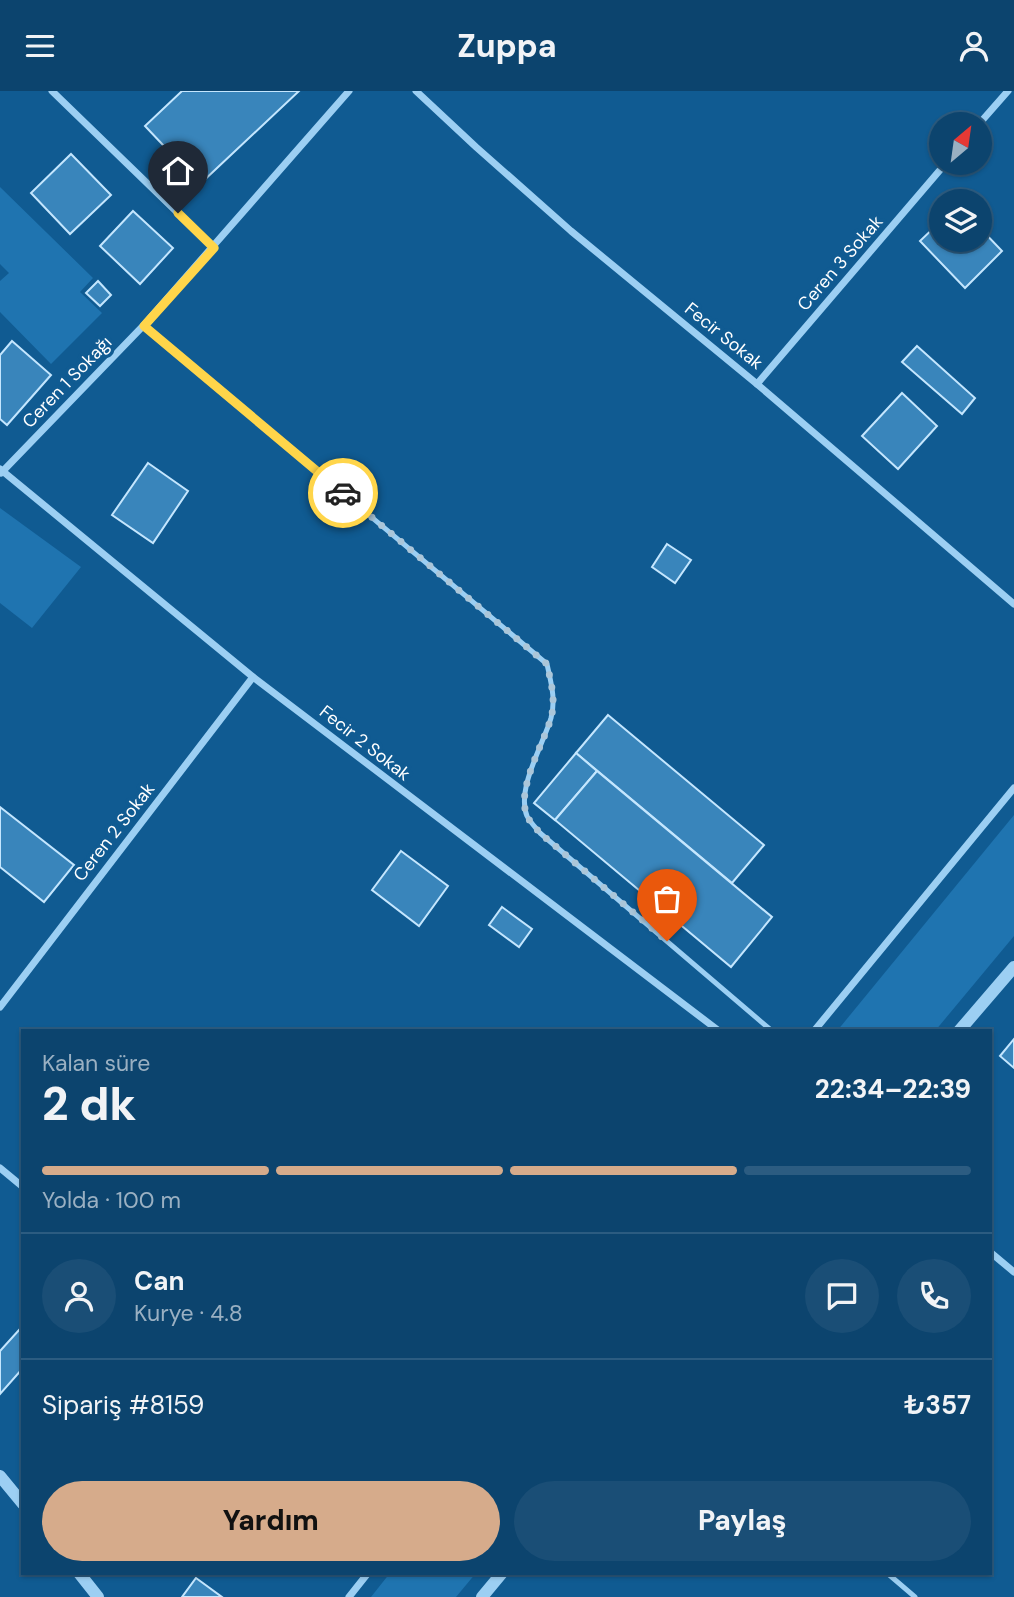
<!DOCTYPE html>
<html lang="tr">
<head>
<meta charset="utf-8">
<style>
  :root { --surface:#0c446e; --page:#1a4e76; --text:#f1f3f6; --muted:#9ab0c2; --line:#2c5c81; --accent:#d6ab8b }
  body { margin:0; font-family:"DM Sans",sans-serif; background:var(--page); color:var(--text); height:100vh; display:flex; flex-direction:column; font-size:26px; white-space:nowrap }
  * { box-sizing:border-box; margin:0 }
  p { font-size:23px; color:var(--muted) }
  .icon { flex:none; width:38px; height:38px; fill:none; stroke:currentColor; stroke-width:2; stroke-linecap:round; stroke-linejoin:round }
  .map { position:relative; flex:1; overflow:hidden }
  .details { position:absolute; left:21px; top:938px; width:971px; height:546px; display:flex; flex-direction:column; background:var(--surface); border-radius:0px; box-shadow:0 2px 5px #0004,0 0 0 2px var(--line) }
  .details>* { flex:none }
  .needle { width:46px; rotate:29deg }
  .tools { position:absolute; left:929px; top:21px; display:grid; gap:14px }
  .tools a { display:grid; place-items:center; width:63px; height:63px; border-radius:50%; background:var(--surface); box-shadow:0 2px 5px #0004,0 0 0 2px var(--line); font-size:35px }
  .pin { position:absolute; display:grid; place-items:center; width:60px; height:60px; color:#fff; margin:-72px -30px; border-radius:50% 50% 50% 0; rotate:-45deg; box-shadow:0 0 7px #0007 }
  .pin .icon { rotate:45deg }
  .courier { position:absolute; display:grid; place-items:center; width:70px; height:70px; margin:-35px; border:5px solid #ffd54a; border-radius:50%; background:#fff; color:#222; box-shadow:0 2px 9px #0007 }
  .summary em { font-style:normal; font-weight:800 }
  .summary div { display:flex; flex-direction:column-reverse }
  .summary { display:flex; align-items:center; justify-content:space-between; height:119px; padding:0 21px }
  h1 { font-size:46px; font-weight:800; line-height:52px }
  .bar { display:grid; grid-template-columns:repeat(4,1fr); gap:10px 7px; align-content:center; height:84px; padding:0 21px }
  .bar i { height:9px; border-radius:5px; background:var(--line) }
  .bar .on { background:var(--accent) }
  .bar p { grid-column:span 4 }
  .line { display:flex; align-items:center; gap:18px; padding:0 21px; border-top:2px solid var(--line) }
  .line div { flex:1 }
  .round { display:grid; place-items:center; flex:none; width:74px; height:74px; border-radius:37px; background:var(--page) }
  .action { display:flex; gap:14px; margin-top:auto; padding:14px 21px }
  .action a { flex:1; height:80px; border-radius:42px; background:var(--accent); color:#111; font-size:28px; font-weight:800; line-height:80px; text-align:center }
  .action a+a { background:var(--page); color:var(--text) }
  header { display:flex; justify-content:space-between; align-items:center; height:91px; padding:0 21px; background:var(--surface); font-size:32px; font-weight:800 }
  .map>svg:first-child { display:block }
</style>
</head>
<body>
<header><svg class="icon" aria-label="menu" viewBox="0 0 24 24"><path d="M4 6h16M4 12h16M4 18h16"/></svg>Zuppa<svg class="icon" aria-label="person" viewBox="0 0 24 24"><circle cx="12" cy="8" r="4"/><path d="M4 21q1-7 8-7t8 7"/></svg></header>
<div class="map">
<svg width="1014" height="1506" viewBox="0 0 1014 1506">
  <rect width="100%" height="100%" fill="#105b92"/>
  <g fill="#1f74b0">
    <path d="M0,96l93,91 -13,14 22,21 -51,51 -51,-52v-31l9,-8 -9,-9z"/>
    <path d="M0,417l81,59 -49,61 -32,-25z"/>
    <path d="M1014,724v121l-79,95h-98z"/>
    <path d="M390,1482h86l-20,24h-85z"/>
  </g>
  <g fill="#3985bb" stroke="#c4e6fe" stroke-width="2">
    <path d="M182,0h117l-99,93 -55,-58z"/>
    <path d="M71,63l40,41 -41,39 -39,-41z"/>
    <path d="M133,120l40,37 -33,36 -40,-38z"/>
    <path d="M942,129v20h38v-12l22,23 -37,37 -45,-47z"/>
    <path d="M98,190l13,14 -11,11 -14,-13z"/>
    <path d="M12,250l39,34 -44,50 -7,-6v-64z"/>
    <path d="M917,255l58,52 -13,16 -60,-52z"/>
    <path d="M902,302l35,33 -39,43 -36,-33z"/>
    <path d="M148,372l40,28 -35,52 -41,-28z"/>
    <path d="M667,453l24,16 -16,23 -23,-16z"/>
    <path d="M608,624l156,130 -32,38 -156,-130z"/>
    <path d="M576,662l21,18 -42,49 -21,-17z"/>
    <path d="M597,680l175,146 -41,50 -176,-147z"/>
    <path d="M0,716l74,58 -30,37 -44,-35z"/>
    <path d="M401,760l47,35 -29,40 -47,-36z"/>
    <path d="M502,816l30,22 -13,18 -30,-22z"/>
    <path d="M1014,948v29l-14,-12z"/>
    <path d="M19,1239l4,4v34l-23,26v-43z"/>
    <path d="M196,1487l26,19h-40z"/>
  </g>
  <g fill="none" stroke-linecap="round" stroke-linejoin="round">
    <g stroke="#9ccff3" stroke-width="5">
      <path d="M143,235l404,338c4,19 9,35 4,54 -8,27 -35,71 -24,98 3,6 9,12 13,17l232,198"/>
      <path d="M887,1482l28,24"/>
    </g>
    <g stroke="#9ccff3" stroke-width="7">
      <path d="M52,0l162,157"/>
      <path d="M416,0l60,56 95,84 186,153 257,220"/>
      <path d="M979,33l29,-33"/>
      <path d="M757,293l189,-221"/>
      <path d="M0,378l253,208 466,354"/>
      <path d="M1,382l142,-147 206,-235"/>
      <path d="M0,916l253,-330"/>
      <path d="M814,940l200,-243"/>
      <path d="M0,1077l23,19"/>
      <path d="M990,1161l24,20"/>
      <path d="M349,1506l19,-24"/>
    </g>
    <g stroke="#9ccff3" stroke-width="12">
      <path d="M959,940l55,-64"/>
      <path d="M0,1385l23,28"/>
      <path d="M79,1482l19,24"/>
      <path d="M482,1506l20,-24"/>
    </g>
  </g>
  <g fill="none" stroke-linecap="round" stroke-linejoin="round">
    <path stroke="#abc6d9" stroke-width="7" stroke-dasharray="0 12.6" d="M343,402l204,171c4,19 9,35 4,54 -8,27 -35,71 -24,98 3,6 9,12 13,17l127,108"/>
    <path stroke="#ffd54a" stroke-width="9" d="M178,122l36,35 -70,78 199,167"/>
  </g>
  <g text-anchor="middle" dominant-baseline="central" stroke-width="7" stroke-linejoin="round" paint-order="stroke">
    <g font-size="18" fill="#fff" stroke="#105b92">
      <text transform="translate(840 172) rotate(-49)">Ceren 3 Sokak</text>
      <text transform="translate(724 245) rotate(39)">Fecir Sokak</text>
      <text transform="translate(67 291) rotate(-46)">Ceren 1 Sokağı</text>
      <text transform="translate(365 652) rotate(38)">Fecir 2 Sokak</text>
      <text transform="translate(114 741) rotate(-52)">Ceren 2 Sokak</text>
    </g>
  </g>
</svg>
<div class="tools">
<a><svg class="needle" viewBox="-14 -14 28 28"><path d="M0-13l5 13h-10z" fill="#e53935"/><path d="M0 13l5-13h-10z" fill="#9ab0c2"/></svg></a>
<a><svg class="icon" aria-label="layers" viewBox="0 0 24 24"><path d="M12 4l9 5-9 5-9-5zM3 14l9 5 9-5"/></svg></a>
</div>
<div class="pin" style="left:667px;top:850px;background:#ea580c"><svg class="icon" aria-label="bag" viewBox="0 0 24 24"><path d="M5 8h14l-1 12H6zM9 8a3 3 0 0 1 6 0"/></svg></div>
<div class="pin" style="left:178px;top:122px;background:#1f2937"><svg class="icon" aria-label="home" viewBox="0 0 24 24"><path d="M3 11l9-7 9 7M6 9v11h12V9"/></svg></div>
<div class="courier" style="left:343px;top:402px"><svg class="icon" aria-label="car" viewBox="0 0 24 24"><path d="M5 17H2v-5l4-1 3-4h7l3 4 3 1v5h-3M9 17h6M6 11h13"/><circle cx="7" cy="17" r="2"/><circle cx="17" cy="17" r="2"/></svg></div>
<section class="details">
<div class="summary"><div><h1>2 dk</h1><p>Kalan süre</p></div><em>22:34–22:39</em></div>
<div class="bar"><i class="on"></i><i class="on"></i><i class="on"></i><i></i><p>Yolda · 100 m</p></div>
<div class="line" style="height:126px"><a class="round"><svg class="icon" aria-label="person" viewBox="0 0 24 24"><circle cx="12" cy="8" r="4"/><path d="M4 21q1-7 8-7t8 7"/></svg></a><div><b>Can</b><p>Kurye · 4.8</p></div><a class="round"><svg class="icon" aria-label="chat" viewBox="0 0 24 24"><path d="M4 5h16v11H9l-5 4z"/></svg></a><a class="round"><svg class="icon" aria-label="phone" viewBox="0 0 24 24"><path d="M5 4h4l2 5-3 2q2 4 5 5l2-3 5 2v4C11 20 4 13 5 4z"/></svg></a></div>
<div class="line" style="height:91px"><div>Sipariş #8159</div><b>₺357</b></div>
<div class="action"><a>Yardım</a><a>Paylaş</a></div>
</section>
</div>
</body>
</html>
